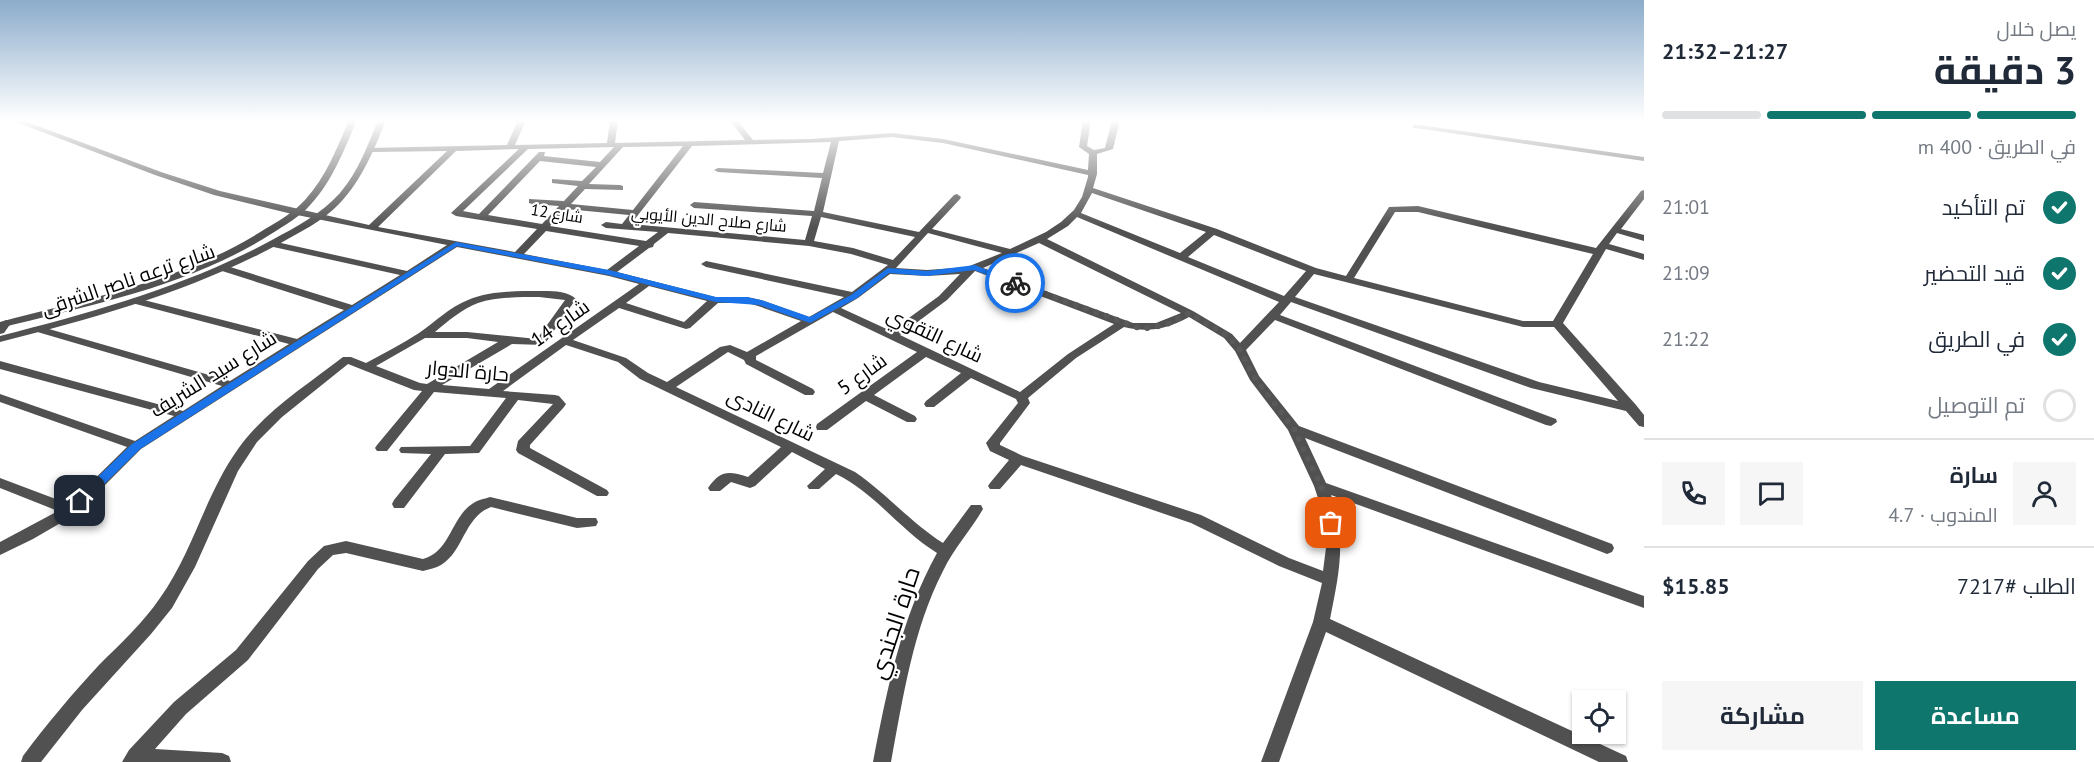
<!DOCTYPE html>
<html lang="ar">
<head>
<meta charset="utf-8">
<style>
  :root { --surface:#fff; --page:#f6f6f7; --text:#1f2937; --muted:#747a83; --line:#e0e1e3; --accent:#0f766e }
  body { margin:0; font-family:"PT Sans",Cairo,sans-serif; background:var(--page); color:var(--text); direction:rtl; height:100vh; display:flex; flex-direction:column; font-size:22px; white-space:nowrap }
  * { box-sizing:border-box; margin:0 }
  p { font-size:20px; color:var(--muted) }
  .icon { flex:none; width:33px; height:33px; fill:none; stroke:currentColor; stroke-width:2; stroke-linecap:round; stroke-linejoin:round }
  .map { position:relative; flex:1; overflow:hidden; direction:ltr }
  .drawer { display:flex; flex-direction:column; background:var(--surface); width:450px }
  .drawer>* { flex:none }
  .fabs { position:absolute; left:1572px; top:690px; display:grid; gap:12px }
  .fabs a { display:grid; place-items:center; width:54px; height:54px; border-radius:0px; background:var(--surface); box-shadow:0 2px 4px #0004; font-size:30px }
  .pin { position:absolute; display:grid; place-items:center; width:51px; height:51px; color:#fff; margin:-26px; border-radius:12px; box-shadow:0 3px 9px #0006 }
  .courier { position:absolute; display:grid; place-items:center; width:60px; height:60px; margin:-30px; border:4px solid #1a73e8; border-radius:50%; background:#fff; color:#222; box-shadow:0 2px 8px #0007 }
  .overview em { font-style:normal; font-weight:700 }
  .overview div { display:flex; flex-direction:column-reverse }
  .overview { display:flex; align-items:center; justify-content:space-between; height:102px; padding:0 18px }
  h1 { font-size:39px; font-weight:700; line-height:45px }
  .bar { display:grid; grid-template-columns:repeat(4,1fr); gap:9px 6px; align-content:center; height:72px; padding:0 18px }
  .bar i { height:8px; border-radius:4px; background:var(--line) }
  .bar .current { background:var(--accent) }
  .bar p { grid-column:span 4 }
  .line { display:flex; align-items:center; gap:15px; padding:0 18px; border-top:2px solid var(--line) }
  .line div { flex:1 }
  .round { display:grid; place-items:center; flex:none; width:63px; height:63px; border-radius:0px; background:var(--page) }
  ol { padding:0 18px; list-style:none }
  li { display:flex; align-items:center; gap:18px; height:66px }
  li p { margin-inline-start:auto }
  li .icon { padding:6px; border-radius:50%; background:var(--accent); color:#fff; stroke-width:4 }
  li:last-child { color:var(--muted) }
  li i { width:33px; height:33px; border:3px solid var(--line); border-radius:50% }
  .cta { display:flex; gap:12px; margin-top:auto; padding:12px 18px }
  .cta a { flex:1; height:69px; border-radius:0px; background:var(--accent); color:#fff; font-size:24px; font-weight:700; line-height:69px; text-align:center }
  .cta a+a { background:var(--page); color:var(--text) }
  main { display:flex; flex:1; min-height:0 }
  .map>svg:first-child { display:block }
</style>
</head>
<body>
<main>
<section class="drawer">
<div class="overview"><div><h1>3 دقيقة</h1><p>يصل خلال</p></div><em>21:27–21:32</em></div>
<div class="bar"><i class="current"></i><i class="current"></i><i class="current"></i><i></i><p>في الطريق · 400 m</p></div>
<ol>
<li><svg class="icon" aria-label="check" viewBox="0 0 24 24"><path d="M5 12l5 5 9-10"/></svg>تم التأكيد<p>21:01</p></li>
<li><svg class="icon" aria-label="check" viewBox="0 0 24 24"><path d="M5 12l5 5 9-10"/></svg>قيد التحضير<p>21:09</p></li>
<li><svg class="icon" aria-label="check" viewBox="0 0 24 24"><path d="M5 12l5 5 9-10"/></svg>في الطريق<p>21:22</p></li>
<li><i></i>تم التوصيل</li>
</ol>
<div class="line" style="height:108px"><a class="round"><svg class="icon" aria-label="person" viewBox="0 0 24 24"><circle cx="12" cy="8" r="4"/><path d="M4 21q1-7 8-7t8 7"/></svg></a><div><b>سارة</b><p>المندوب · 4.7</p></div><a class="round"><svg class="icon" aria-label="chat" viewBox="0 0 24 24"><path d="M4 5h16v11H9l-5 4z"/></svg></a><a class="round"><svg class="icon" aria-label="phone" viewBox="0 0 24 24"><path d="M5 4h4l2 5-3 2q2 4 5 5l2-3 5 2v4C11 20 4 13 5 4z"/></svg></a></div>
<div class="line" style="height:78px"><div>الطلب #7217</div><b>$15.85</b></div>
<div class="cta"><a>مساعدة</a><a>مشاركة</a></div>
</section>
<div class="map">
<svg width="1644" height="762" viewBox="0 0 1644 762">
  <rect width="100%" height="100%" fill="#fff"/>
  <g fill="none" stroke-linecap="round" stroke-linejoin="round">
    <g fill="#515151" fill-rule="evenodd">
      <path d="M11,120h11l139,52 59,19 149,34 78,-74 -77,1 -4,-2 1,-2 140,-3 11,-25h8l-11,25 92,-2 3,-23h8l-3,23 130,-3 -15,-20h7l16,20 58,-1 81,-6 51,6 145,31 1,-16 -10,-7 4,-27h8l-4,26 7,4 11,-2 7,-28h8l-7,29 -16,5v20l-4,14 124,41 99,39 30,8 43,-69 29,-1 178,42 45,-57 3,-1v9l-23,30 23,6v6l-27,-8 -8,11 35,10v6l-38,-11 -43,74 73,82 8,10v12l-5,-1 -13,-15 -95,-23 -240,-86 -11,13 276,104 1,3 -6,4 -5,-1 -271,-105 -29,30 13,26 40,50 313,118 2,4 -2,4 -5,2 -5,-2 -297,-114 21,45 318,113v12l-313,-113c16,46 8,78 -1,124l296,137 2,6h-29l-273,-130 -47,130h-18l52,-140 9,-39 -43,-17 -88,-43 -170,-58 -21,24h-10l-2,-3 2,-3 19,-23 -19,-9 -4,-8 32,-40 -2,-4 -45,-21 -37,29h-8l-2,-3 2,-3 35,-28 -35,-16 -52,38 41,21 2,3 -2,3h-8l-41,-21 -39,29h-10l-1,-3 1,-3 100,-72 -84,-40 -77,44v4l57,29 2,3 -2,3h-8l-59,-31 -2,-4 -16,-8 -52,35 179,85c31,21 56,51 88,71l28,-38h10l2,4c-12,21 -29,39 -40,62 -30,58 -40,127 -52,191h-18c14,-72 28,-144 64,-209 -37,-23 -62,-60 -101,-79l-17,15h-10l-2,-3 18,-17 -33,-17 -37,34 -5,2 -19,-6 -11,9h-10l-2,-3c13,-18 20,-17 40,-11l33,-30 -141,-68 -22,-17 -52,-17 -63,46 52,4 4,1 7,8 -2,3 -34,38v3l77,42 2,3 -2,3h-10l-79,-43 -2,-3 2,-9 35,-37 -35,-4 -39,53 -34,1 -41,54h-10l-2,-4 2,-4 37,-46 -30,-1 -2,-3 2,-3 69,-1 36,-48 -72,-6 -47,59h-10l-2,-3 2,-3 45,-54 -8,-1 -66,-26 -66,53 -25,25 -19,29 -43,96 -23,41 -21,26 -69,76 -41,52h-20l2,-6c24,-32 49,-62 76,-91 21,-21 44,-42 61,-67 33,-46 45,-103 78,-149 27,-38 69,-64 105,-92h8l15,6c18,-10 36,-19 53,-30 16,-11 31,-26 49,-33 21,-9 47,-9 69,-9 12,0 30,-1 39,8l-32,46 -32,-1 -70,41 47,4 150,-105 -30,-8 -152,-29 -316,202 -65,65 -43,25 -33,16v-13l58,-31 -58,-23v-10l69,26 58,-57 -127,-45v-8l135,47 39,-25 -174,-47v-8l183,50 39,-25 -188,-55 -2,-2 2,-2h8l188,54 59,-37 -157,-41 -1,-2 1,-2 4,-1 161,41 47,-29 -125,-40v-4h8l125,39 48,-30 -131,-29v-4l3,-1 135,30 40,-26 -155,-31 -78,-19 -59,-20zM892,137l51,6 145,32v2l-6,20 -8,13 -13,12 -15,10 -36,17 -78,-20 28,-30 1,-2 -4,-3 -3,1 -35,37 -96,-20 16,-71zM831,142l-8,31 -105,-5 -4,2 4,2 104,6 -8,33 -120,-9 -4,3 4,3 118,8 -7,24 -174,-16 61,-78zM683,146l-50,64 -62,-6 14,-15 38,1v-4l-3,-1 -31,-1 34,-37zM614,147l-14,15 -56,-6 1,-4h-6l-60,62 -16,-3 65,-62zM519,149l-68,64 5,3 81,13 -22,23 -137,-25 78,-76zM540,161l56,6 -14,14 -30,-2v4l26,3 -14,15 -35,-2v4l3,1 27,2 -17,18 -54,-9zM1092,193l114,39 -26,21 -99,-40zM566,209l63,6 -7,9 -16,-2 -5,3 5,3 52,4 -12,9 -96,-15zM1395,212h23l175,42 -40,67h-30l-169,-43zM821,217l94,20 -22,23 -40,-12 -39,-7zM1077,217l202,85 -39,41 -8,-9 -39,-23 -146,-72 21,-13zM546,231l93,15 -32,24 -83,-16zM668,233l141,13 42,8 37,11 -36,27 -146,-31 -5,3 5,3 138,30 -35,20 -48,-17 -14,-3h-32l-98,-25 32,-24 4,-1 1,-3zM928,233l74,20 -35,14 -40,3 -31,-2zM1214,235l92,36 -22,25 -96,-39zM1039,243l142,70 -25,10h-23l-150,-55zM975,271l139,53 -46,30 -48,38 -120,-57 47,-35zM890,274l37,2 33,-2 -21,22 -48,35 -50,-23 17,-10zM1314,274l209,53h31l64,74 -79,-19 -244,-85zM649,286l58,15 -23,21 -58,-19zM539,297l26,3 -28,39 -70,-7h-32c13,-11 27,-23 43,-29 18,-6 41,-6 61,-6zM718,303h29l11,3 43,15 -54,31 -17,-7 -10,2 -53,35 -19,-9 -22,-15 -53,-18 46,-32 67,21 4,-1zM1189,317l35,21 11,13 15,29 38,50 26,56 7,21 6,33 -4,31 -34,-13 -88,-43 -178,-59 -23,-11v-2l30,-40 -2,-5 48,-40 48,-31c24,6 43,2 65,-10zM425,338h42l31,4 -71,42 -7,-1 -44,-17z"/>
      <path d="M1413,124l231,33v4l-228,-33h-3z"/>
      <path d="M6,320l5,3 -7,10 -4,1v-11z"/>
      <path d="M490,497l87,21h19l2,4 -2,4 -19,2 -86,-21c-27,10 -27,44 -50,58 -5,3 -12,4 -18,6l-77,-18 -13,2 -15,14 -70,91 -62,54 -31,35 67,4 7,3 2,6h-109l7,-12 45,-48 62,-52 72,-89 16,-15 22,-5 77,18c27,-7 28,-41 49,-55 5,-4 12,-5 18,-7z"/>
    </g>
    <g fill="#515151" fill-rule="evenodd">
      <path d="M349,120h8c-13,30 -24,60 -46,84 -11,13 -26,21 -40,30 -81,52 -180,71 -271,94v-6c90,-24 186,-42 265,-93 14,-8 29,-17 40,-29 21,-23 32,-52 44,-80z"/>
      <path d="M378,120h8c-12,30 -24,60 -47,84 -16,17 -39,28 -60,40 -87,47 -183,74 -279,98v-6c94,-24 187,-50 272,-96 24,-13 49,-26 68,-47 18,-21 28,-48 38,-73z"/>
    </g>
  </g>
  <linearGradient id="sky" x2="0" y2="1"><stop stop-color="#8baccb"/><stop offset="0.53" stop-color="#fff"/><stop offset="1" stop-color="#fff" stop-opacity="0"/></linearGradient>
  <rect width="1644" height="227" fill="url(#sky)"/>
  <path fill="#1a73e8" d="M456,242l153,28 107,27h31l14,3 49,17 41,-22 37,-27 39,3 48,-6 44,18 -7,1 -38,-14 -47,6 -38,-3 -32,25 -47,25 -51,-18 -43,-3 -107,-27 -152,-29 -317,203 -56,55h-8v-6l56,-54z"/>
  <g fill="none" stroke-linecap="round" stroke-linejoin="round">
    <path stroke="#595959" stroke-width="6" stroke-dasharray="0 10.8" d="M1015,283l127,46 23,-4 24,-12 39,23 12,14 14,27 40,52 27,57 10,37"/>
  </g>
  <g text-anchor="middle" dominant-baseline="central" stroke-width="4.5" stroke-linejoin="round" paint-order="stroke">
    <g font-size="16" fill="#000" stroke="#fff">
      <text transform="translate(557 213) rotate(9)">شارع 12</text>
      <text transform="translate(709 219) rotate(5)">شارع صلاح الدين الأيوبي</text>
    </g>
    <g font-size="20" fill="#000" stroke="#fff">
      <text transform="translate(128 280) rotate(-19)">شارع ترعه ناصر الشرقى</text>
      <text transform="translate(560 323) rotate(-35)">شارع 14</text>
      <text transform="translate(935 335) rotate(25)">شارع التقوي</text>
      <text transform="translate(468 371) rotate(5)">حارة الدوار</text>
      <text transform="translate(213 374) rotate(-32)">شارع سيد الشريف</text>
      <text transform="translate(862 374) rotate(-36)">شارع 5</text>
      <text transform="translate(771 415) rotate(26)">شارع النادى</text>
    </g>
    <g font-size="24" fill="#000" stroke="#fff">
      <text transform="translate(894 623) rotate(-72)">حارة الجندي</text>
    </g>
  </g>
</svg>
<div class="fabs">
<a><svg class="icon" aria-label="locate" viewBox="0 0 24 24"><circle cx="12" cy="12" r="6"/><path d="M12 2v4M12 18v4M2 12h4M18 12h4"/></svg></a>
</div>
<div class="pin" style="left:1331px;top:523px;background:#ea580c"><svg class="icon" aria-label="bag" viewBox="0 0 24 24"><path d="M5 8h14l-1 12H6zM9 8a3 3 0 0 1 6 0"/></svg></div>
<div class="pin" style="left:80px;top:501px;background:#1f2937"><svg class="icon" aria-label="home" viewBox="0 0 24 24"><path d="M3 11l9-7 9 7M6 9v11h12V9"/></svg></div>
<div class="courier" style="left:1015px;top:283px"><svg class="icon" aria-label="bike" viewBox="0 0 24 24"><circle cx="6" cy="16" r="4"/><circle cx="18" cy="16" r="4"/><path d="M6 16l4-8h5l3 8M10 8l3 8H6M13 5h3"/></svg></div>
</div>
</main>
</body>
</html>
